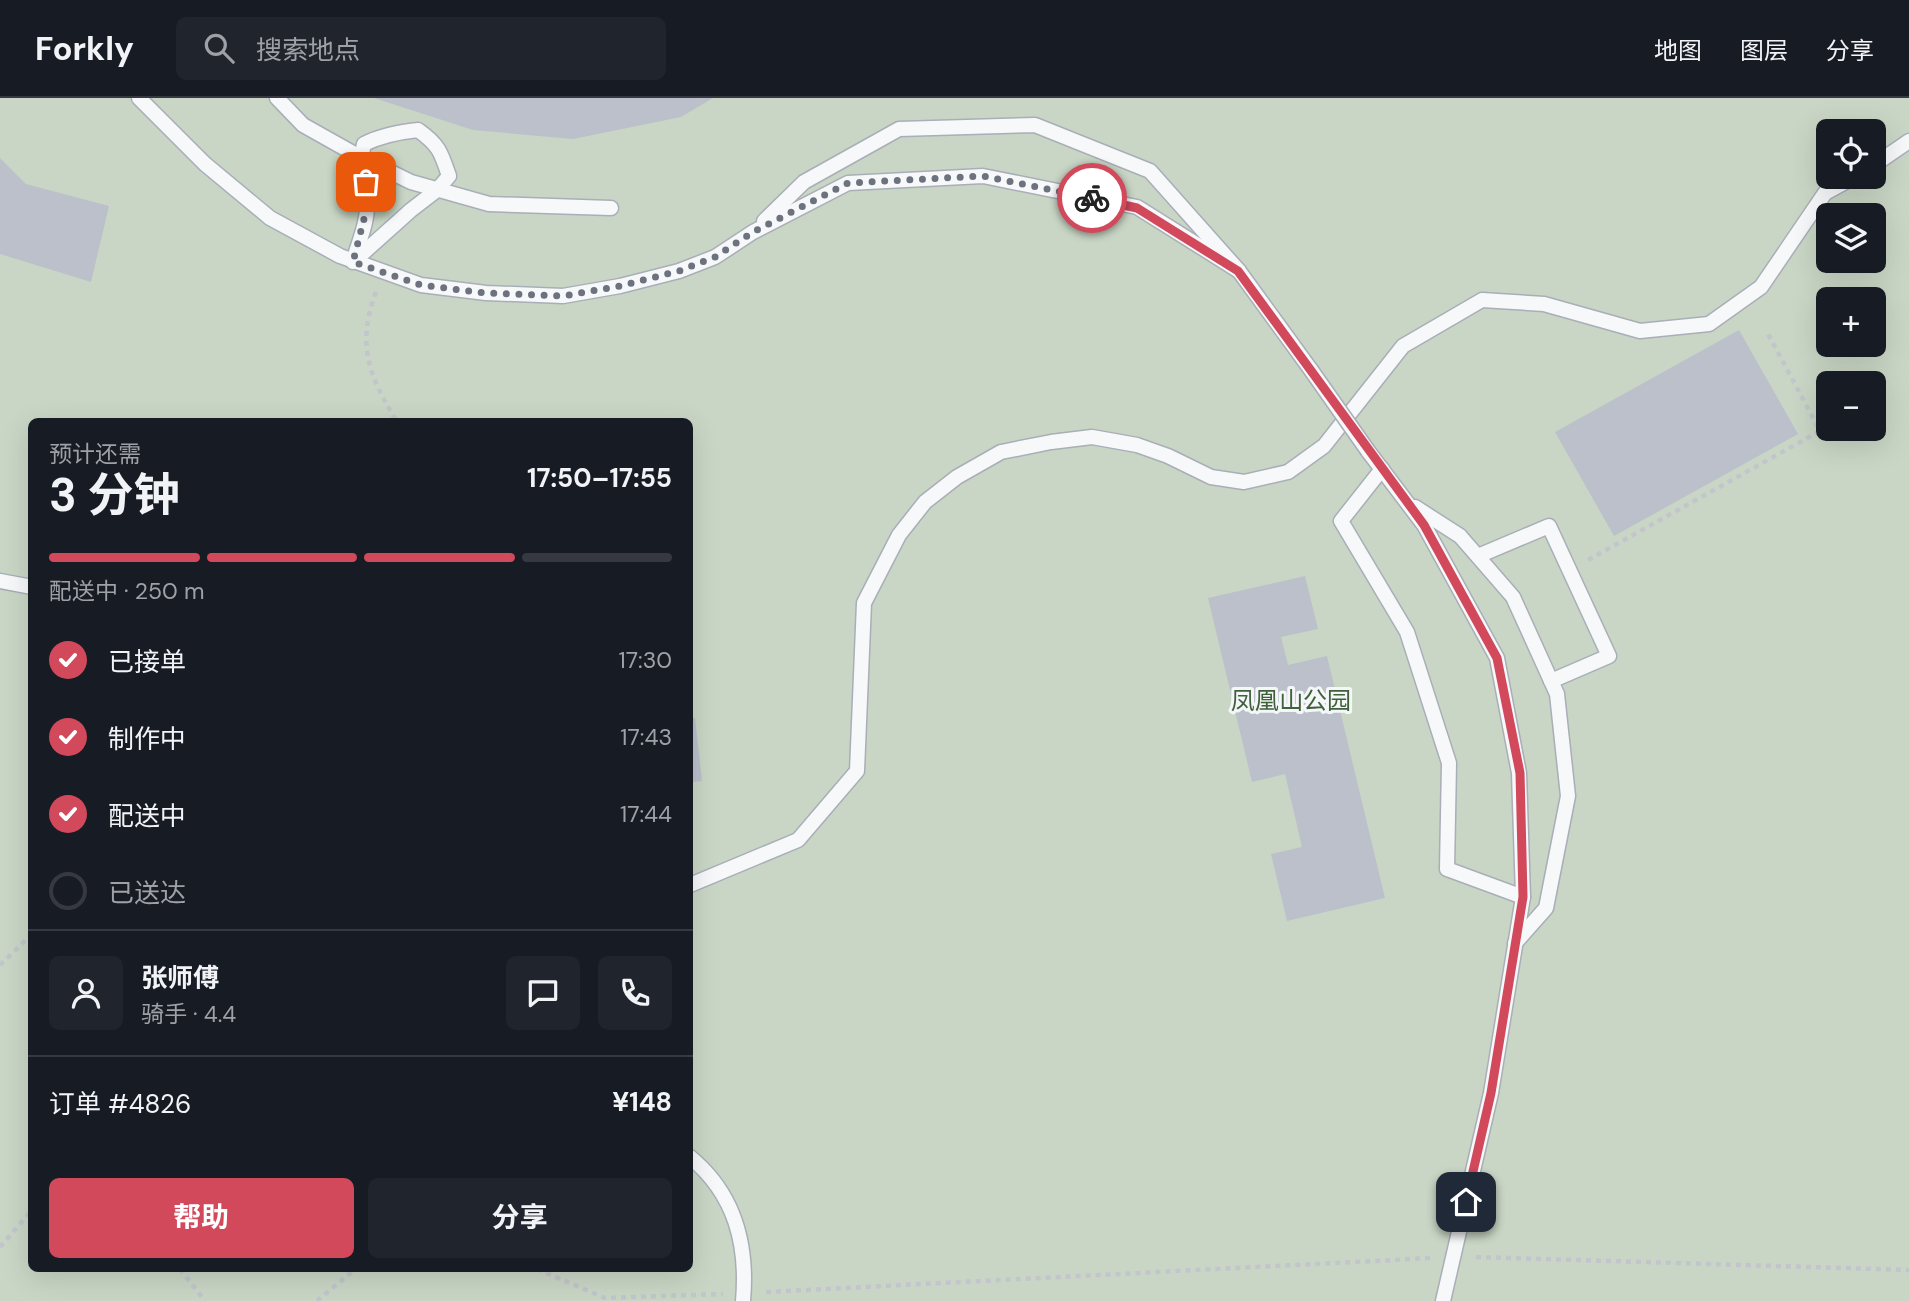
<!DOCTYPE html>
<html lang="zh">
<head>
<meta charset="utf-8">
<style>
  :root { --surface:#171b24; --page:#20242c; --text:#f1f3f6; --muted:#9ea1a6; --line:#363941; --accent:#d1495b }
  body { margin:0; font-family:"DM Sans","Noto Sans SC",sans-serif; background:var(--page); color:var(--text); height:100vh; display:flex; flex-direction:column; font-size:26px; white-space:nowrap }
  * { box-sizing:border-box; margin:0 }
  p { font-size:23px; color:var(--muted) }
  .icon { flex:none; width:38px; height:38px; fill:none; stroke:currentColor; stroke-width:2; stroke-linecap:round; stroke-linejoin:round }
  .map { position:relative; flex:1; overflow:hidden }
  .side { position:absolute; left:28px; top:320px; width:665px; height:854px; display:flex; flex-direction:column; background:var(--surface); border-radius:10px; box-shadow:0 7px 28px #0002 }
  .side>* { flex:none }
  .buttons { position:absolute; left:1816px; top:21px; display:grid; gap:14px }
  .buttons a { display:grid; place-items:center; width:70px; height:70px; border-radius:10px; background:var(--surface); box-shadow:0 7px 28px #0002; font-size:35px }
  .pin { position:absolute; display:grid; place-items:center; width:60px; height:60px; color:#fff; margin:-30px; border-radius:14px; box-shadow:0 4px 10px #0006 }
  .courier { position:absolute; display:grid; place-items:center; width:70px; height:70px; margin:-35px; border:5px solid #d1495b; border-radius:50%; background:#fff; color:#222; box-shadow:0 2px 9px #0007 }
  .headline em { font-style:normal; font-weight:700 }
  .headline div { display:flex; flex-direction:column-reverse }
  .headline { display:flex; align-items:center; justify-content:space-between; height:119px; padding:0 21px }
  h1 { font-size:46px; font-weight:700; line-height:52px }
  .bar { display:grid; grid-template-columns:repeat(4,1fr); gap:10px 7px; align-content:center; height:84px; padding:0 21px }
  .bar i { height:9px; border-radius:5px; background:var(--line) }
  .bar .current { background:var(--accent) }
  .bar p { grid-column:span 4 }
  .line { display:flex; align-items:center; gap:18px; padding:0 21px; border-top:2px solid var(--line) }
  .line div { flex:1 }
  .round { display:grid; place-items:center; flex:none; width:74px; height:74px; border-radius:10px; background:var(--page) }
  ol { padding:0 21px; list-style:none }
  li { display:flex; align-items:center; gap:21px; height:77px }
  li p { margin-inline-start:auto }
  li .icon { padding:7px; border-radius:50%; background:var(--accent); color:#fff; stroke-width:4 }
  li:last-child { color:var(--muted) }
  li i { width:38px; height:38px; border:4px solid var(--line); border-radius:50% }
  .action { display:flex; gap:14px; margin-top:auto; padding:14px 21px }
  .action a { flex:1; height:80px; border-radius:10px; background:var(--accent); color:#fff; font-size:28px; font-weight:700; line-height:80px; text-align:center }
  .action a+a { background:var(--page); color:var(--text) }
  header { display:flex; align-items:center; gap:42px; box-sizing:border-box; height:98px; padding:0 35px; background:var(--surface); border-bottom:2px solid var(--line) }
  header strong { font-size:33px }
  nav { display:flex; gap:38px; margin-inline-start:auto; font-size:24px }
  .search { width:490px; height:63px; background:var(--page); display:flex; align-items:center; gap:18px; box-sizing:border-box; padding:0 24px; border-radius:10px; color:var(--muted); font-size:26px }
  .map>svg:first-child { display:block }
</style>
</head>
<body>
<header>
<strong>Forkly</strong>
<div class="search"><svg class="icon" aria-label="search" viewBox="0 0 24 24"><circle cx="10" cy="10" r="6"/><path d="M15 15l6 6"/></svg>搜索地点</div>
<nav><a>地图</a><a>图层</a><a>分享</a></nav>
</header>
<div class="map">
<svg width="1909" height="1203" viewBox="0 0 1909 1203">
  <rect width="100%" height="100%" fill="#e4e7ec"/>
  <path fill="#c9d6c5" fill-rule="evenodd" d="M0,0h1909v1203h-1909zM1829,33h45v46h-45zM1829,117h45v46h-45zM1829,201h45v46h-45zM1829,285h45v46h-45zM32,324h658v847h-658z"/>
  <g fill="#bbc0ca">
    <path d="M374,0h339l-32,19 -108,22 -100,-9z"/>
    <path d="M0,60l26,26 83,22 -18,76 -91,-28z"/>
    <path d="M1739,232l59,104 -184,102 -59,-104z"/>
    <path d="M1305,478l13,53 -37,8 7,28 39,-9 58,242 -98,23 -16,-67 31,-7 -17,-73 -33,8 -44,-184z"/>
    <path d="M690,620h5l7,63 -12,1z"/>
  </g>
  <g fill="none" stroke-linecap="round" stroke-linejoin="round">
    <defs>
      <g id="lane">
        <path d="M139,0l66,66 65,54 70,38 81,29 65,8 77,3 57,-10 59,-15 36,-14 38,-25 95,-49 135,-7 154,31 102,64"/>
        <path d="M277,0l26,27 57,32 51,25 78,22 122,4"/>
        <path d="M418,32c21,15 23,22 31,46l-12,14 -26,20 -58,52c5,-18 15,-40 14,-59 0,-20 -9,-39 -3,-59 18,-9 35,-12 54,-14z"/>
        <path d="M1874,67l35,-24"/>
        <path d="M764,123l40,-39 95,-53 136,-4 115,46 89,100 72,99"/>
        <path d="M1368,353l56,74 73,133 22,115 4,124 -32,196 -48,208"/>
        <path d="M1382,371l-41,52 66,111 42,131 -2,106 76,28"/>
        <path d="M1415,409l45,29 53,61 44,97 11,102 -22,112 -31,35"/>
        <path d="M1478,458l71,-30 60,130 -58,25"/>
        <path d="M0,483l32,6"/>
        <path d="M690,787l108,-45 59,-69 7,-168 35,-68 26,-33 32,-25 44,-25 50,-10 41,-5 45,8 31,11 43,21 33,5 44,-10 36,-26 79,-100 79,-46 62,4 96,27 69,-7 52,-37 64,-94 29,-16"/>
        <path d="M690,1059c45,37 58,87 53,144"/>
      </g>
    </defs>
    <use href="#lane" stroke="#a9aeb7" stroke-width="17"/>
    <g stroke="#c2c5cb" stroke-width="4.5" stroke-dasharray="5 5" stroke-linecap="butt">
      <path d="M376,194c-20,53 -7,84 21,130"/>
      <path d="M1588,462l232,-129 -53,-99"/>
      <path d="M0,867l29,-28h3"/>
      <path d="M0,1149l32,-37"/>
      <path d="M1476,1159l433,13"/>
      <path d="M180,1171l25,32"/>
      <path d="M537,1171l68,29 118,-4"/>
      <path d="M766,1194l666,-34"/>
      <path d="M317,1203l38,-32"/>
    </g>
    <use href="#lane" stroke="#f7f8fa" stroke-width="14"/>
    <defs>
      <path id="lane-bridge" d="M1311,272l57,81"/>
    </defs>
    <use href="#lane-bridge" stroke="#a9aeb7" stroke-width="17" stroke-linecap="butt"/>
    <use href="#lane-bridge" stroke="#f7f8fa" stroke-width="14"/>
  </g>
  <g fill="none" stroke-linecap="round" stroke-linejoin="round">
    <path stroke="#6c737f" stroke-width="7" stroke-dasharray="0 12.6" d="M366,84l1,25 -14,55 68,23 64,8 78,3 57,-10 59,-15 36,-14 38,-25 95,-49 135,-7 109,22"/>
    <path stroke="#d1495b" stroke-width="9" d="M1092,100l45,10 101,63 186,254 73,133 23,115 3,124 -32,196 -25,109"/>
  </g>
  <g text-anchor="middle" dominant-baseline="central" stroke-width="6" stroke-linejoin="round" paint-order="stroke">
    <g font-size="24" fill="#3f6138" stroke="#f4f6f9">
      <text x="1291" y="602">凤凰山公园</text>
    </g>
  </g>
</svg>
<div class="buttons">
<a><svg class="icon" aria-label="locate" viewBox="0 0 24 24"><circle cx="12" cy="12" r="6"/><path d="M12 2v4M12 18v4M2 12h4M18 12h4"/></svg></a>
<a><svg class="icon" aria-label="layers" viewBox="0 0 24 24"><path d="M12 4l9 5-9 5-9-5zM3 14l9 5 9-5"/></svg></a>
<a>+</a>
<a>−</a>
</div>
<div class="pin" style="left:366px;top:84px;background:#ea580c"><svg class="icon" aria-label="bag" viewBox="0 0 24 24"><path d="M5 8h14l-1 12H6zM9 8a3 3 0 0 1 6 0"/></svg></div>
<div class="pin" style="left:1466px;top:1104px;background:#1f2937"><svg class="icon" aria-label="home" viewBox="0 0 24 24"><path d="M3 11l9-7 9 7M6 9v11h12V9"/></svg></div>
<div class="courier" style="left:1092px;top:100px"><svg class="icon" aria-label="bike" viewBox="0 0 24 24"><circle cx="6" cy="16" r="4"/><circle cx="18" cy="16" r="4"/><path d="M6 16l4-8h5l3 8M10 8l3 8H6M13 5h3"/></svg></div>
<section class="side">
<div class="headline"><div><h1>3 分钟</h1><p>预计还需</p></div><em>17:50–17:55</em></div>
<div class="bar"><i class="current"></i><i class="current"></i><i class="current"></i><i></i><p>配送中 · 250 m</p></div>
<ol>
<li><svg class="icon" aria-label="check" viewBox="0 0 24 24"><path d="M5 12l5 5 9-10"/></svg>已接单<p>17:30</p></li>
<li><svg class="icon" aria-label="check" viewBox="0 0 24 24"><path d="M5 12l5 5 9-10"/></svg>制作中<p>17:43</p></li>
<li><svg class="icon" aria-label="check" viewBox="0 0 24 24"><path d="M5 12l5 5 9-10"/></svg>配送中<p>17:44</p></li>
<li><i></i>已送达</li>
</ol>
<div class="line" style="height:126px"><a class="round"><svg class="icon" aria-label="person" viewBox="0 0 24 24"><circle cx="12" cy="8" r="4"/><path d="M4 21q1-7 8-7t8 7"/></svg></a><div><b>张师傅</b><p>骑手 · 4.4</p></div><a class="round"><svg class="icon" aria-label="chat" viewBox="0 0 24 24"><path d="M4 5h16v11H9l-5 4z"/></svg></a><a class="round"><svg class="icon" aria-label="phone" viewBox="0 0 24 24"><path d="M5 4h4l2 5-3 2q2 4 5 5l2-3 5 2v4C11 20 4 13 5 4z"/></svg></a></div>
<div class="line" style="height:91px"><div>订单 #4826</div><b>¥148</b></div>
<div class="action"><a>帮助</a><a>分享</a></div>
</section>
</div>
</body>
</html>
